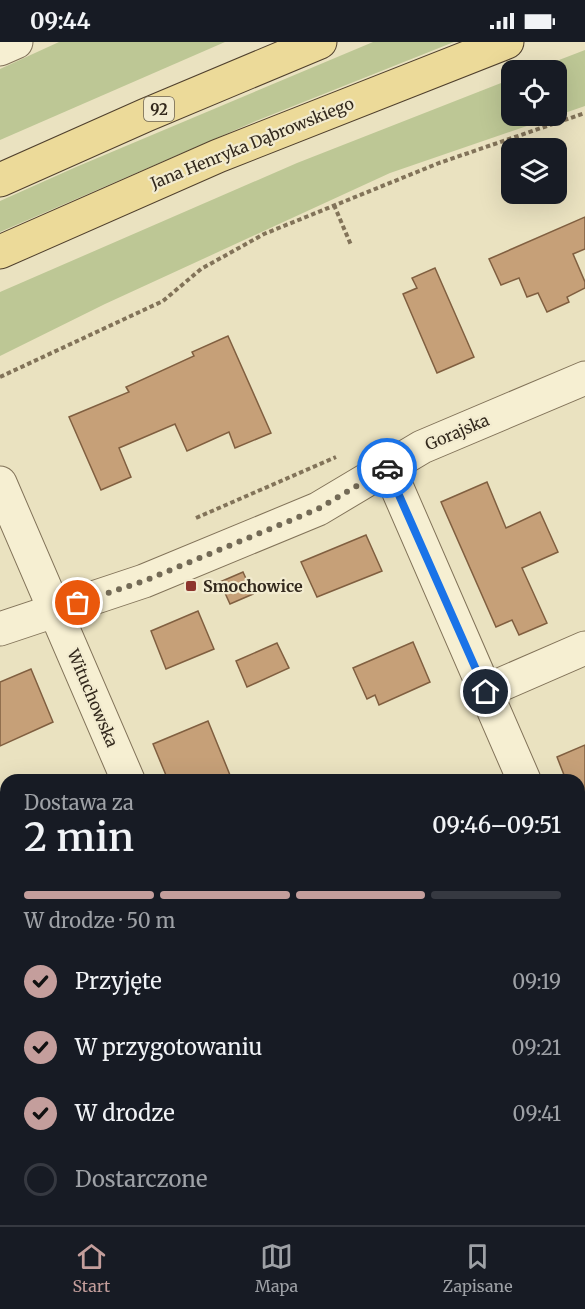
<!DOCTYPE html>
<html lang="pl">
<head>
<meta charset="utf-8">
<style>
  :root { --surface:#171b24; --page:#242831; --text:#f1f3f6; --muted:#9ea1a6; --line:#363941; --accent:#c49e9c }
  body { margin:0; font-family:Merriweather,serif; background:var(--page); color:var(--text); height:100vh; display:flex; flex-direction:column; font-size:22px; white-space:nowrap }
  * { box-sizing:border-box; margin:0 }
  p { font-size:20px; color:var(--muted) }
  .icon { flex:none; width:33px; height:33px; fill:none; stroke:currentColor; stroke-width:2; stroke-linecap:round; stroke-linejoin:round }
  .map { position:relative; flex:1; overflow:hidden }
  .panel { position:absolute; left:0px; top:732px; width:585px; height:452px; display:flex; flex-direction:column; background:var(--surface); border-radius:18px 18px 0 0; box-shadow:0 6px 24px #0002 }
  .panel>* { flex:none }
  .buttons { position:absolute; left:501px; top:18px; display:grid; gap:12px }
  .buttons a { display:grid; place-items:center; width:66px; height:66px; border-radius:12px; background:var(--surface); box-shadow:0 6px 24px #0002; font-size:30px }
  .pin { position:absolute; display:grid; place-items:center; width:51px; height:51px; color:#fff; margin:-26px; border:3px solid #fff; border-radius:50%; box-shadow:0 2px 6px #0007 }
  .courier { position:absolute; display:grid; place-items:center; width:60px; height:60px; margin:-30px; border:4px solid #1a73e8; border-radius:50%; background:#fff; color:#222; box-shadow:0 2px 8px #0007 }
  .summary em { font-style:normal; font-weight:600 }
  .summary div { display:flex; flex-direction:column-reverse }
  .summary { display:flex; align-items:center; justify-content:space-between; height:102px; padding:0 24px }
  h1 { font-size:39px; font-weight:600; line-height:45px }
  .bar { display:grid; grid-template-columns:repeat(4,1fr); gap:9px 6px; align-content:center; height:72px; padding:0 24px }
  .bar i { height:8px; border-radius:4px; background:var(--line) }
  .bar .current { background:var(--accent) }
  .bar p { grid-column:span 4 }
  ol { padding:0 24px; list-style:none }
  li { display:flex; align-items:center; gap:18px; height:66px }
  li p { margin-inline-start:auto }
  li .icon { padding:6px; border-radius:50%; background:var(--accent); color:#111; stroke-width:4 }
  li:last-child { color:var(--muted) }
  li i { width:33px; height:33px; border:3px solid var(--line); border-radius:50% }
  .status { display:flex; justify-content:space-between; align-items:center; height:42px; padding:0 30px; background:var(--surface); direction:ltr }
  .status svg { height:16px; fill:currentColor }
  .tabs { display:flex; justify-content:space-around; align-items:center; height:84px; border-top:2px solid var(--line); background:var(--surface); font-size:16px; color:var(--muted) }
  .tabs a { display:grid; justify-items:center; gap:3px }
  .tabs .current { color:var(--accent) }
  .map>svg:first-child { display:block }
</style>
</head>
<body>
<div class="status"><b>09:44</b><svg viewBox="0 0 49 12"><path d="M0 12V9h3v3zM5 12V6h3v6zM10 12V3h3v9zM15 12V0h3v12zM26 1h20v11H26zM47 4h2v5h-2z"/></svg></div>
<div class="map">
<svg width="585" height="1183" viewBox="0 0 585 1183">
  <rect width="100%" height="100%" fill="#eae2c0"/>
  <g fill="#bdc795">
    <path d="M59,0h166l-225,98v-71z"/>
    <path d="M373,0h81l-198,79 -256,111v-31l76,-34z"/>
    <path d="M585,8v56l-195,67 -285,131 -105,52v-64l297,-129 214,-84 1,37h44v-46h-23z"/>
    <path d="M0,925l6,14v239h102l3,5h-111z"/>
  </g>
  <g fill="#c6a078" stroke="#805f40" stroke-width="1.5">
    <path d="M585,175v32l-12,5 12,28v6l-18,9 2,5 -22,10 -9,-19 -11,4 -8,-19 -18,7 -12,-26z"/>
    <path d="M435,226l39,89 -37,16 -34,-79 14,-6 -5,-10z"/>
    <path d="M228,294l43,97 -36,15 -6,-16 -42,19 -12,-27 -56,24 12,29 -30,13 -32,-73 60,-25 -3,-5 68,-31 -2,-4z"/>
    <path d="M487,440l19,46 34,-16 18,40 -36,16 25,55 -28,12 -7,-15 -16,7 -55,-125z"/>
    <path d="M366,493l16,36 -65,26 -16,-35z"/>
    <path d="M243,530l10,22 -23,10 -10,-22z"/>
    <path d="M198,569l16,38 -48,20 -15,-38z"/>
    <path d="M413,600l17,40 -51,23 -4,-10 -8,4 -14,-31z"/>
    <path d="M277,601l12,25 -42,19 -11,-26z"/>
    <path d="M31,627l22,53 -53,24v-64z"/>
    <path d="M208,679l24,59h-64l-15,-36z"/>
    <path d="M585,703v79h-1l-5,-13v-31h-13l-9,-23z"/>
  </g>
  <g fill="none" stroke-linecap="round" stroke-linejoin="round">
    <defs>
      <g id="minor">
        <path d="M0,7l16,-7"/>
        <path d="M388,425l136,313"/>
        <path d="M0,441l128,297"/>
        <path d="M0,587l144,-48 174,-72 104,-62 163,-69"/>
        <path d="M486,649l99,-43"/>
        <path d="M579,864l6,14"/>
        <path d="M316,1178l2,5"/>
      </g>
      <g id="major">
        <path d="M0,138l146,-65 174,-73"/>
        <path d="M0,210l218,-96 289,-114"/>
      </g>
    </defs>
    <use href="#minor" stroke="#827359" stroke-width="35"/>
    <use href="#major" stroke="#50402d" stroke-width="35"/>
    <g stroke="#827359" stroke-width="4" stroke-dasharray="4.5 3" stroke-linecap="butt">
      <path d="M334,163l17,40"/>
      <path d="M0,335l163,-76 38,-32 63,-35 175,-71 146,-50"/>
      <path d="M196,476l140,-61"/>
    </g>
    <use href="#minor" stroke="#f6efd2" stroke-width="33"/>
    <use href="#major" stroke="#ecda99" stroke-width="33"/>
  </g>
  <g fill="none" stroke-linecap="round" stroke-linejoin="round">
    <path stroke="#736a56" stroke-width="6" stroke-dasharray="0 10.8" d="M78,561l66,-22 174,-72 69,-41"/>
    <path stroke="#1a73e8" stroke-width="8" d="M387,426l99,224"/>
  </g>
  <rect fill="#8d352d" stroke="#f2ebcf" stroke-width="2" x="185" y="538" width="12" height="12" rx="3"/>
  <g text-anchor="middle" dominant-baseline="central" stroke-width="4.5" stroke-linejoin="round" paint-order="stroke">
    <rect fill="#f2ebcf" stroke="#6c6352" stroke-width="1.5" x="144" y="55" width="30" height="24" rx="4.5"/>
    <g font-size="15" font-weight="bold" fill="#33291d">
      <text x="159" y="67">92</text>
    </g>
    <g font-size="16" fill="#33291d" stroke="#f2ebcf">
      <text transform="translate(252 101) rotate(-22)">Jana Henryka Dąbrowskiego</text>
      <text transform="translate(457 390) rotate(-23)">Gorajska</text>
      <text transform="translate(93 656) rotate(67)">Wituchowska</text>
    </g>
    <g font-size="16" font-weight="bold" fill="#33291d" stroke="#f2ebcf" text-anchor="start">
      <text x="203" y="544">Smochowice</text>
    </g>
  </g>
</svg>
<div class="buttons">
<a><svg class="icon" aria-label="locate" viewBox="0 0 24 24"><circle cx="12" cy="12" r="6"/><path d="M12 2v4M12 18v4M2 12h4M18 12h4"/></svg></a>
<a><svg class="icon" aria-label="layers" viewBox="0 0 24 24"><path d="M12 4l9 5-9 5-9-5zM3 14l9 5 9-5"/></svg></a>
</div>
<div class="pin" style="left:78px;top:561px;background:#ea580c"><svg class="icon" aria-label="bag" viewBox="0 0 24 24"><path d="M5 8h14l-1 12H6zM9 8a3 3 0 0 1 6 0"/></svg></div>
<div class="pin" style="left:486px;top:650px;background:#1f2937"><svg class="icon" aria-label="home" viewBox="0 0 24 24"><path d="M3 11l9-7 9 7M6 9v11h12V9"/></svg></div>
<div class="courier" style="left:387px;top:426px"><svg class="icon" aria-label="car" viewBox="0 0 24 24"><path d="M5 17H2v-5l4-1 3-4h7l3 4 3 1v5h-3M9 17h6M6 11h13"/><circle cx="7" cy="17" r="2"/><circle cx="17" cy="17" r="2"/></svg></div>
<section class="panel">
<div class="summary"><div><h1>2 min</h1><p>Dostawa za</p></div><em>09:46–09:51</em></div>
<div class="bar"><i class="current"></i><i class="current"></i><i class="current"></i><i></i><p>W drodze · 50 m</p></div>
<ol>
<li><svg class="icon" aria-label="check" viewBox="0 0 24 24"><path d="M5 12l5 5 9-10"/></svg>Przyjęte<p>09:19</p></li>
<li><svg class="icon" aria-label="check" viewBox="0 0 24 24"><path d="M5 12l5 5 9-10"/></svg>W przygotowaniu<p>09:21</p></li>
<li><svg class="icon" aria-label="check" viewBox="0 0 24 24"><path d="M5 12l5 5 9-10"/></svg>W drodze<p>09:41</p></li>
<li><i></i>Dostarczone</li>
</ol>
</section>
</div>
<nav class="tabs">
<a class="current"><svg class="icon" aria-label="home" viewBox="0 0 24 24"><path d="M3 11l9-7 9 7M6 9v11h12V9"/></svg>Start</a>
<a><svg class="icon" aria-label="map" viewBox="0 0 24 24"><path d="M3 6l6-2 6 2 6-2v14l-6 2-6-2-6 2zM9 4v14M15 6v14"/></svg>Mapa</a>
<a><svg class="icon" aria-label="saved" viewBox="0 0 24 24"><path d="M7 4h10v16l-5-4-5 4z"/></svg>Zapisane</a>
</nav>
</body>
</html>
